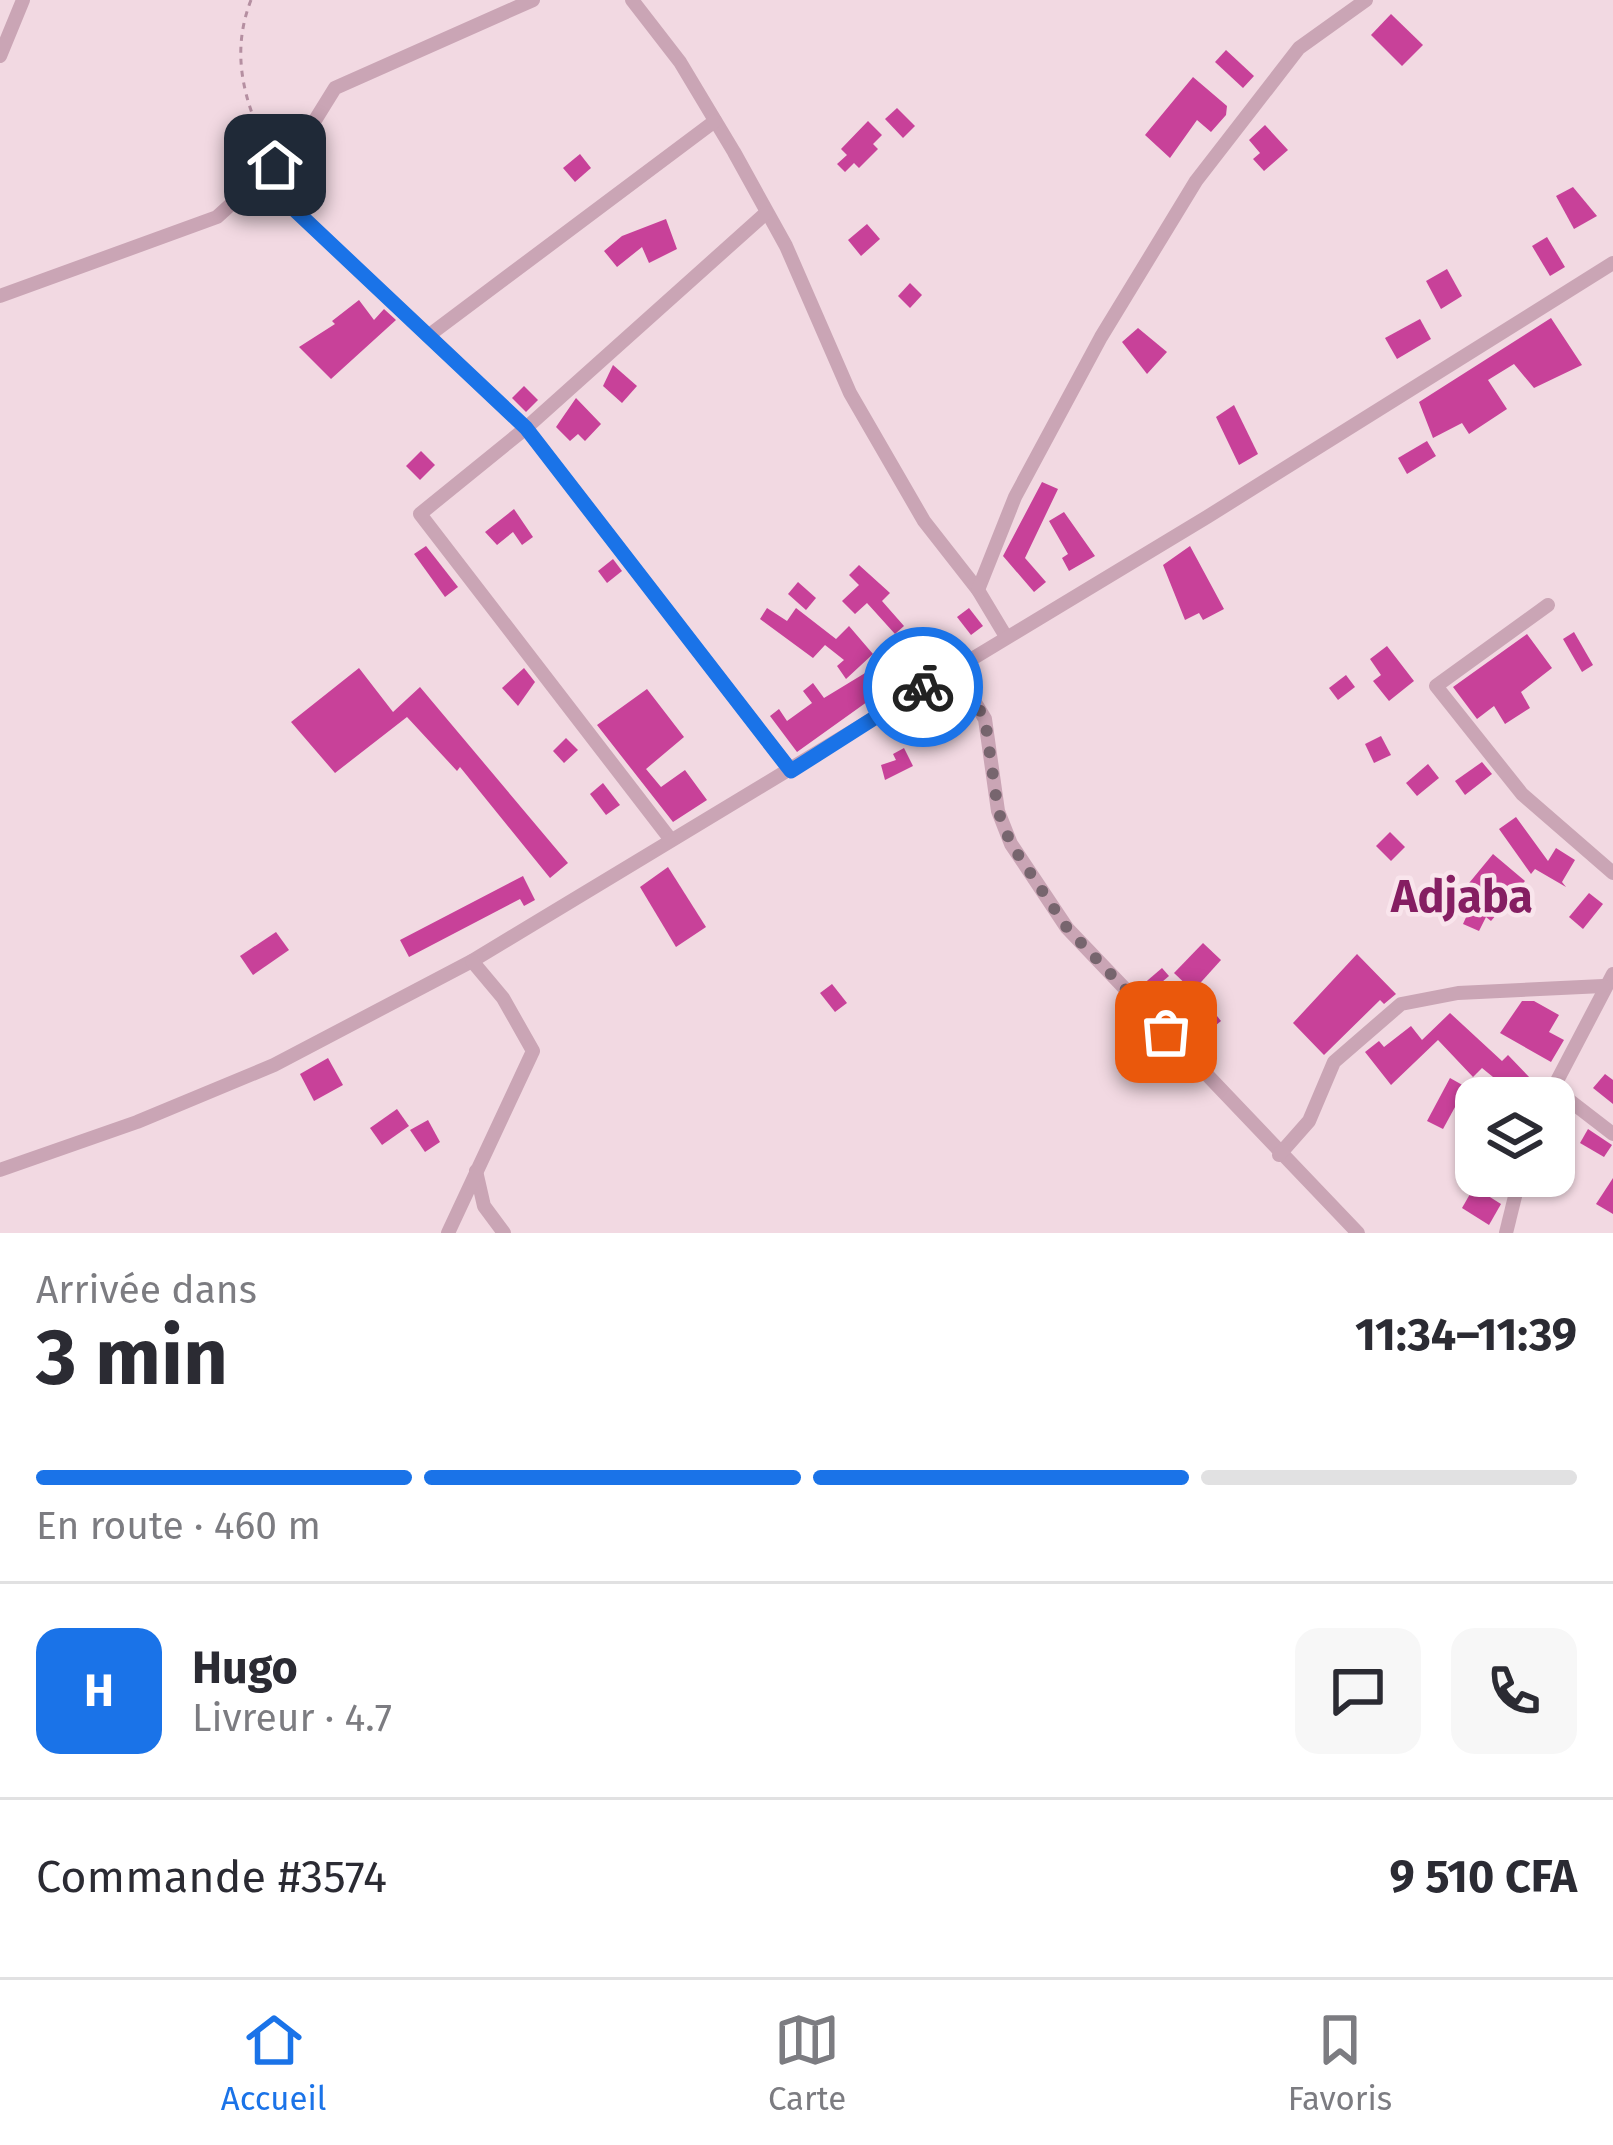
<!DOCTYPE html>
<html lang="fr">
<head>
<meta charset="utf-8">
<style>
  :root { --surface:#fff; --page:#f7f7f7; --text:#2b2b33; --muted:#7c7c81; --line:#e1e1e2; --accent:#1a73e8 }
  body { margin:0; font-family:"Fira Sans",sans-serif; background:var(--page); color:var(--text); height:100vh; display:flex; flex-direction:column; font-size:45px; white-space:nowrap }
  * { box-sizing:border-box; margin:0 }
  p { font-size:39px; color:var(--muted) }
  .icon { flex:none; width:66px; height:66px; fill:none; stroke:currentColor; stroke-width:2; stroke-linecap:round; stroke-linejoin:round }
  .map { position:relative; height:1233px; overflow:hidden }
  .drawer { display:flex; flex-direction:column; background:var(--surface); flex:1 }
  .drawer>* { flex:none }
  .controls { position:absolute; left:1455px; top:1077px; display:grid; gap:24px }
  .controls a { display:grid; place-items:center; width:120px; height:120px; border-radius:24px; background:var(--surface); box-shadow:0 3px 9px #0004; font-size:60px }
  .pin { position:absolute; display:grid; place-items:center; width:102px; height:102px; color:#fff; margin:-51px; border-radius:24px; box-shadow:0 6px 18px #0006 }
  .courier { position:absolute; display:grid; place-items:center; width:120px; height:120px; margin:-60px; border:9px solid #1a73e8; border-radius:50%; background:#fff; color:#222; box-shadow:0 3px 15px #0007 }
  .headline em { font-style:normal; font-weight:700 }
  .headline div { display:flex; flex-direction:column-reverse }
  .headline { display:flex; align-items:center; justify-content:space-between; height:204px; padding:0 36px }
  h1 { font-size:78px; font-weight:700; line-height:90px }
  .bar { display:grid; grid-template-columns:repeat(4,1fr); gap:18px 12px; align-content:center; height:144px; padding:0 36px }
  .bar i { height:15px; border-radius:9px; background:var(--line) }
  .bar .current { background:var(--accent) }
  .bar p { grid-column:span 4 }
  .line { display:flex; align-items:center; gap:30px; padding:0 36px; border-top:3px solid var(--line) }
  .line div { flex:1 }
  .round { display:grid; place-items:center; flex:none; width:126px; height:126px; border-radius:24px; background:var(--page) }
  .tab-bar { display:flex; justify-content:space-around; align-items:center; height:168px; border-top:3px solid var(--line); background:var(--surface); font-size:33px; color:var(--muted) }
  .tab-bar a { display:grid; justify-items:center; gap:6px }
  .tab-bar .current { color:var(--accent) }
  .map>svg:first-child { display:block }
</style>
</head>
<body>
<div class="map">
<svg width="1613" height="1233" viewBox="0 0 1613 1233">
  <rect width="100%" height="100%" fill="#f2d9e2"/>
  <g fill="#c84199">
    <path d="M1391,14l32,31 -21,21 -31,-31z"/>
    <path d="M1226,50l28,26 -11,12 -28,-26z"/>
    <path d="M1193,77l34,29 -1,9 -15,17 -14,-12 -27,38 -25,-23z"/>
    <path d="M897,108l18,18 -12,12 -18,-19z"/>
    <path d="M868,121l14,14 -9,9 5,5 -19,19 -5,-5 -9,9 -8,-8 10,-9 -6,-6z"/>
    <path d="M1265,125l23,25 -24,21 -11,-12 7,-6 -11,-13z"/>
    <path d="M580,154l11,14 -16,14 -12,-14z"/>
    <path d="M1573,187l24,29 -23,13 -18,-33z"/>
    <path d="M666,219l11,30 -28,14 -7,-16 -25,20 -13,-16 18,-15z"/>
    <path d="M867,224l13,15 -19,17 -13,-16z"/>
    <path d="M1547,237l18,30 -15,9 -18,-30z"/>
    <path d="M1447,269l15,27 -21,13 -15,-28z"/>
    <path d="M910,283l12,12 -12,13 -12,-12z"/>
    <path d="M359,300l15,20 10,-11 12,11 -65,59 -32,-32 36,-23 -3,-3z"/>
    <path d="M1551,318l31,47 -48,23 -20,-24 -26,16 19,29 -38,25 -7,-11 -29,15 -14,-36z"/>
    <path d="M1420,319l11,20 -34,20 -12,-21z"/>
    <path d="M1138,328l29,24 -20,22 -25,-32z"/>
    <path d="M613,365l24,21 -15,17 -19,-17z"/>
    <path d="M524,386l14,14 -12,12 -14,-14z"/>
    <path d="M576,398l25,26 -16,17 -7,-7 -8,7 -14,-14z"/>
    <path d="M1234,405l24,49 -19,11 -23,-48z"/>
    <path d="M1427,441l9,15 -29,18 -9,-16z"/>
    <path d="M421,451l14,14 -15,15 -14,-14z"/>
    <path d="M1042,482l16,7 -33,69 21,24 -12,10 -31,-36z"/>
    <path d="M514,509l19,28 -11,8 -9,-13 -16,13 -12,-13z"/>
    <path d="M1064,512l31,44 -26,15 -7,-13 6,-4 -19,-33z"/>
    <path d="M426,546l32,41 -13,10 -31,-43z"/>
    <path d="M1190,546l34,63 -21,11 -4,-7 -14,7 -22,-55z"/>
    <path d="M613,559l9,12 -15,12 -9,-12z"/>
    <path d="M859,565l31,28 -8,8 22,25 -9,8 -28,-31 -12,11 -13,-13 17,-16 -10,-10z"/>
    <path d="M798,582l18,16 -10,12 -18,-16z"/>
    <path d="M767,608l20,13 9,-13 40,31 13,-13 24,28 -27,25 -9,-13 7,-6 -19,-15 -12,13 -53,-39z"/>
    <path d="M969,608l14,18 -12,9 -14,-18z"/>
    <path d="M1574,632l19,33 -11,7 -19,-33z"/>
    <path d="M931,633l10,16 -144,103 -27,-36 9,-7 8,12 25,-18 -9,-12 10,-8 11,15z"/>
    <path d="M1527,634l25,34 -31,24 9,16 -25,16 -11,-18 -17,13 -24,-32z"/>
    <path d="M1387,646l27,35 -25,20 -16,-20 8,-6 -11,-16z"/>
    <path d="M359,668l34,44 27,-25 148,176 -18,15 -90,-111 -3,4 -50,-54 -72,56 -44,-51z"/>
    <path d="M524,668l11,14 -17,24 -16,-18z"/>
    <path d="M1346,675l9,12 -17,13 -9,-12z"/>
    <path d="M647,689l37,48 -38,32 15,18 24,-17 22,30 -34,22 -76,-97z"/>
    <path d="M1381,736l10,19 -17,8 -9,-19z"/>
    <path d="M566,738l12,12 -14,13 -11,-12z"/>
    <path d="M904,748l9,18 -28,14 -4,-15 15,-5 -3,-6z"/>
    <path d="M1482,762l10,12 -27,21 -10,-14z"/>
    <path d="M1428,764l11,14 -22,18 -11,-13z"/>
    <path d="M603,783l17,22 -14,10 -16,-21z"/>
    <path d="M1516,817l32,44 8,-13 19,12 -13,22 4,5 -31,-18 -4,5 -32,-45z"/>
    <path d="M1390,832l15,15 -14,14 -15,-15z"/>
    <path d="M1493,854l32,27 -34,40 -5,-4 -7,14 -16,-7 9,-20 -12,-10z"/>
    <path d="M668,867l38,60 -30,20 -36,-60z"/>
    <path d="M523,876l12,24 -11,6 -4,-7 -111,58 -9,-17z"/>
    <path d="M1442,878l8,17 -25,11 -8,-16z"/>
    <path d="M1589,893l14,11 -20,25 -14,-12z"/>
    <path d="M276,932l13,18 -36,25 -13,-19z"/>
    <path d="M1203,943l18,17 -28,31 -19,-18z"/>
    <path d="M1357,954l39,40 -12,10 -4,-4 -56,55 -31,-32z"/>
    <path d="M1162,968l7,8 -21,18 -7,-8z"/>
    <path d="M832,984l15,19 -12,9 -15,-19z"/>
    <path d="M1522,1001h12l25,14 -10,17 15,8 -13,22 -51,-29z"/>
    <path d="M1209,1006l12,15 -28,23 -13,-14z"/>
    <path d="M1450,1013l52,48 6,-6 23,24 -16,16 -33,-27 -9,9 -35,-37 -47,45 -26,-33 14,-11 5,6 27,-21 11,14z"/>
    <path d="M328,1058l15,27 -29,16 -14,-27z"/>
    <path d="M1605,1074l8,6v24l-20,-16z"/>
    <path d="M1450,1078l16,9 -23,42 -16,-8z"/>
    <path d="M397,1109l12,17 -27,19 -12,-17z"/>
    <path d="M428,1120l12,22 -15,10 -15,-22z"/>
    <path d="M1588,1129l24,16 -8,12 -24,-14z"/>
    <path d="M1613,1178v36l-17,-10z"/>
    <path d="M1474,1187l27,17 -12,21 -27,-17z"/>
  </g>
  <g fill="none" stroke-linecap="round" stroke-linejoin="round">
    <path stroke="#b58fa1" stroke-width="3" stroke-dasharray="6 6" stroke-linecap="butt" d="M251,0c-21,54 -7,102 18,153"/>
    <g stroke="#caa5b5" stroke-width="14">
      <path d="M632,0l48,62 54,90 52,94 64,147 74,128 54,69 27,45"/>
      <path d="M0,56l23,-56"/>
      <path d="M262,179l264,249 265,343"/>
      <path d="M0,296l217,-79 87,-79 31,-50 198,-88"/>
      <path d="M428,336l287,-215"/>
      <path d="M978,590l37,-93 86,-160 95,-156 103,-133 67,-48"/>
      <path d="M1548,605l-112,81 86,108 91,79"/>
      <path d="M954,668l31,51 13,92 13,33 56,84 291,305"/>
      <path d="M671,840l-251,-326 106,-86 240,-215"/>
      <path d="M1552,1087l61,47"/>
      <path d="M1548,1098l65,-124"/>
      <path d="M1279,1155l30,-34 25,-59 67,-58 57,-11 145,-7"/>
      <path d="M0,1170l137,-48 137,-57 198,-104 735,-444 406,-254"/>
      <path d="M476,1171l8,35 20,27"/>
      <path d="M448,1233l85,-182 -30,-53 -31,-37"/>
      <path d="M1506,1233l14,-57"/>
    </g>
  </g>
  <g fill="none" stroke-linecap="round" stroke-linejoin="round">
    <path stroke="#77656e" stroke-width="12" stroke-dasharray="0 21.6" d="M923,687l31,-19 31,51 13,92 13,33 56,84 99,104"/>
    <path stroke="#1a73e8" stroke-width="15" d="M275,165l-13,14 264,249 265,343 132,-84"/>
  </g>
  <g text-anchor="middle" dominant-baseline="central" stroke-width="9" stroke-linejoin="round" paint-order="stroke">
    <g font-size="45" font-weight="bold" fill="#851e62" stroke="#f9e5ec">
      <text x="1462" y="897">Adjaba</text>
    </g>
  </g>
</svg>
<div class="controls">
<a><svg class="icon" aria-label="layers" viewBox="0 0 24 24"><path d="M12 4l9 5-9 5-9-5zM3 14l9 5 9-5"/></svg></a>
</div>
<div class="pin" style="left:1166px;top:1032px;background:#ea580c"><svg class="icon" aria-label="bag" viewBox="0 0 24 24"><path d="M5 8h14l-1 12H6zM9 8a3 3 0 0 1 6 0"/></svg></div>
<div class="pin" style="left:275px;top:165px;background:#1f2937"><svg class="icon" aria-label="home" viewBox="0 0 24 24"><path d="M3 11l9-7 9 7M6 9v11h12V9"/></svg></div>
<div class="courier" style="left:923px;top:687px"><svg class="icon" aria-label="bike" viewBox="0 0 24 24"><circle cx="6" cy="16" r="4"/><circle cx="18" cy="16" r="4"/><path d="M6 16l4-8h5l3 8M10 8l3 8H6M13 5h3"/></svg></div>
</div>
<section class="drawer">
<div class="headline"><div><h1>3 min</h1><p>Arrivée dans</p></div><em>11:34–11:39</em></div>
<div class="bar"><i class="current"></i><i class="current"></i><i class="current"></i><i></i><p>En route · 460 m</p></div>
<div class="line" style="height:216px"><b class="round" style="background:var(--accent);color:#fff">H</b><div><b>Hugo</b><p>Livreur · 4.7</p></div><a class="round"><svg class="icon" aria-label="chat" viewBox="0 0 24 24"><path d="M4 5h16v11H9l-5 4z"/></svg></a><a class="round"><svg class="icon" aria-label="phone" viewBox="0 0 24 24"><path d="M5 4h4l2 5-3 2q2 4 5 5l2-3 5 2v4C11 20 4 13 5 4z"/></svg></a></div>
<div class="line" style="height:156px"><div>Commande #3574</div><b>9 510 CFA</b></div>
</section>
<nav class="tab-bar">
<a class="current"><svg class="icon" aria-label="home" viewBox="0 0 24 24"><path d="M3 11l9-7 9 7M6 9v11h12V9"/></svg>Accueil</a>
<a><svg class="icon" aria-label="map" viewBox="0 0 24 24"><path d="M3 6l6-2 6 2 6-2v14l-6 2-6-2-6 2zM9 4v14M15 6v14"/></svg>Carte</a>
<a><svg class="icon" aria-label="saved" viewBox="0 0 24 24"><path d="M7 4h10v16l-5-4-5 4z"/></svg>Favoris</a>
</nav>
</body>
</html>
